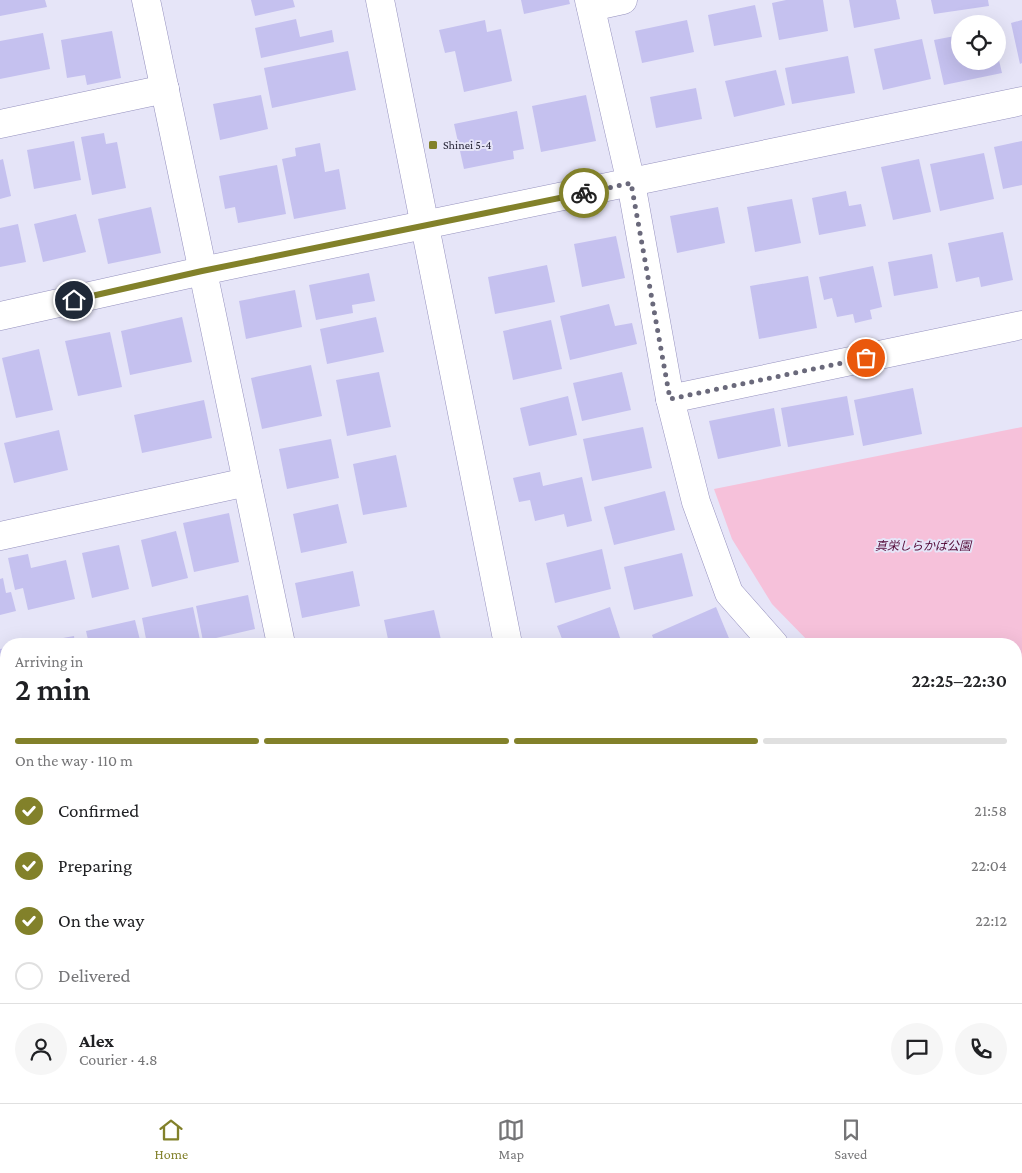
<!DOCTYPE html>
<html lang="en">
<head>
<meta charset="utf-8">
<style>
  :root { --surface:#fff; --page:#f6f6f6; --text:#202124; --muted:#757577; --line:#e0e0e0; --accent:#82812a }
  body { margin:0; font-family:"Crimson Pro","Noto Sans JP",serif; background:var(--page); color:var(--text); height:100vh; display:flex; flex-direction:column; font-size:19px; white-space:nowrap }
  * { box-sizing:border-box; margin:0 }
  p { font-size:16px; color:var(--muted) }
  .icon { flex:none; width:28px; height:28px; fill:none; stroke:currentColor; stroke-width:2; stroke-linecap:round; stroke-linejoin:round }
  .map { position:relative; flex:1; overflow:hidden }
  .drawer { position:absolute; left:0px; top:638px; width:1022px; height:466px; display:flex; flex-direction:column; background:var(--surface); border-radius:20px 20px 0 0; box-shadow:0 5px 20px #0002 }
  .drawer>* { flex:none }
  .buttons { position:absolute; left:951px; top:15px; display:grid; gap:10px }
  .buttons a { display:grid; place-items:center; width:55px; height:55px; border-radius:50%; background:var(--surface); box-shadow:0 5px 20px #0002; font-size:25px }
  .pin { position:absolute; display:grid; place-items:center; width:42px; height:42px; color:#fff; margin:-21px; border:2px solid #fff; border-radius:50%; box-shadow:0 1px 5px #0007 }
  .courier { position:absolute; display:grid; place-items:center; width:50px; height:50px; margin:-25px; border:4px solid #82812a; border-radius:50%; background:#fff; color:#222; box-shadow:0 1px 6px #0007 }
  .head em { font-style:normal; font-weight:600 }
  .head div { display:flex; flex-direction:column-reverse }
  .head { display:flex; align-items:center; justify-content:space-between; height:85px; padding:0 15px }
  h1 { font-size:32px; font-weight:600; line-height:38px }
  .bar { display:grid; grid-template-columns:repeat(4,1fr); gap:8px 5px; align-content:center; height:60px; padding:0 15px }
  .bar i { height:6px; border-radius:4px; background:var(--line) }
  .bar .active { background:var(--accent) }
  .bar p { grid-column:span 4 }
  .line { display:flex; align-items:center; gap:12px; padding:0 15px; border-top:1px solid var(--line) }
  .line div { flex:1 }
  .round { display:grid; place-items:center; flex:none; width:52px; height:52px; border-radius:26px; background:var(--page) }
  ol { padding:0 15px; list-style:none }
  li { display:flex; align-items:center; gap:15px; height:55px }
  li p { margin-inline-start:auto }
  li .icon { padding:5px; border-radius:50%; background:var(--accent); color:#fff; stroke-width:4 }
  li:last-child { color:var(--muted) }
  li i { width:28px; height:28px; border:2px solid var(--line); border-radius:50% }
  .tabs { display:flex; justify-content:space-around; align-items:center; height:70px; border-top:1px solid var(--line); background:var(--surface); font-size:14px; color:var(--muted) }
  .tabs a { display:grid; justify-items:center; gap:2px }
  .tabs .active { color:var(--accent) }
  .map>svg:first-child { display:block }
</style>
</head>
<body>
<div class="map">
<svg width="1022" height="1103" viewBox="0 0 1022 1103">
  <rect width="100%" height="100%" fill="#e6e5f8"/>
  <path fill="#f6c1da" d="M1022,427v328l-6,-2v-109h-205l-39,-40 -40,-65 -18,-50z"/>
  <g fill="#c5c1ef">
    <path d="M0,0h45l2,7 -47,9z"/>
    <path d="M251,0h42l2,7 -40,9z"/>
    <path d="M521,0h48l1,4 -46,10z"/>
    <path d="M786,0h37l5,31 -49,9 -7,-37z"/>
    <path d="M849,0h47l4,19 -46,9z"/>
    <path d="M931,0h57l1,6 -55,8z"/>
    <path d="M755,5l7,32 -48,9 -6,-31z"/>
    <path d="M296,19l4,18 32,-7 2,12 -73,16 -6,-30z"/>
    <path d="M485,20l2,12 14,-3 11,52 -48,11 -9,-41 -10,2 -6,-23z"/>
    <path d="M687,20l7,32 -52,11 -7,-32z"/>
    <path d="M1022,20v43l-2,1 -9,-41z"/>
    <path d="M112,31l9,47 -34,7 -2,-10 -18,3 -6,-38z"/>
    <path d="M43,33l7,36 -50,10v-38z"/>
    <path d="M960,35v26h38v-5l4,17 -58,12 -10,-45z"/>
    <path d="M922,39l9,40 -48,11 -9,-41z"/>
    <path d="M348,51l8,39 -84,18 -8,-40z"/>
    <path d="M848,56l7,37 -63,11 -7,-36z"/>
    <path d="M776,70l9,35 -51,12 -9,-36z"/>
    <path d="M696,88l6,31 -46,9 -6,-31z"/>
    <path d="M261,95l7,34 -48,11 -7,-36z"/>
    <path d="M586,95l10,46 -55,11 -9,-46z"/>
    <path d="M517,111l7,38 -11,2 1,8 -50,10 -10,-45z"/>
    <path d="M104,133l2,11 11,-2 9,46 -34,7 -11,-58z"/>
    <path d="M74,141l7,39 -47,9 -7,-39z"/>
    <path d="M1022,141v44l-19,4 -9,-42z"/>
    <path d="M320,143l5,29 14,-3 7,40 -52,10 -12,-60 14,-3 -1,-8z"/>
    <path d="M984,153l10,46 -54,12 -10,-47z"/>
    <path d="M3,159l8,37 -11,3v-39z"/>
    <path d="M919,159l12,53 -38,8 -12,-53z"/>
    <path d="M277,165l9,49 -48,9 -3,-16 -10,2 -6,-33z"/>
    <path d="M846,191l3,15 12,-2 5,22 -47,9 -7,-37z"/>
    <path d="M792,199l9,44 -46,9 -8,-45z"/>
    <path d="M151,207l10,46 -53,11 -10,-45z"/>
    <path d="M718,207l7,36 -48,10 -7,-37z"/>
    <path d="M76,214l10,38 -43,10 -9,-38z"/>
    <path d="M18,224l8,38 -26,5v-39z"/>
    <path d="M1003,232l10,48 -32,7 -2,-10 -23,5 -8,-39z"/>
    <path d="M616,236l9,42 -43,9 -8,-43z"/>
    <path d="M932,254l6,34 -44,8 -6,-34z"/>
    <path d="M547,265l8,37 -60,12 -7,-37z"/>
    <path d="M873,266l9,41 -12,3 2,9 -17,4 -2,-9 -16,3 -5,-19 -8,2 -5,-23z"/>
    <path d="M369,273l6,28 -23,4 1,8 -37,7 -7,-35z"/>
    <path d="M808,276l9,52 -58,11 -9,-53z"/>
    <path d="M295,290l7,37 -56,12 -7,-38z"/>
    <path d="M609,304l6,22 17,-3 5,21 -67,16 -10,-44z"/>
    <path d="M182,317l10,45 -62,13 -9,-44z"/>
    <path d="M376,317l8,35 -57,12 -7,-35z"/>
    <path d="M551,320l11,49 -49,11 -10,-49z"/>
    <path d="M110,332l12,55 -44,9 -13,-55z"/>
    <path d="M39,349l14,61 -37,8 -14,-60z"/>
    <path d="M311,365l11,51 -60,13 -11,-51z"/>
    <path d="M379,372l12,55 -44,9 -11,-56z"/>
    <path d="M622,372l9,38 -49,11 -9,-38z"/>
    <path d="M913,388l9,46 -59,12 -9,-46z"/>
    <path d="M568,396l9,39 -48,11 -9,-38z"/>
    <path d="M847,396l7,39 -66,12 -7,-39z"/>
    <path d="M204,400l8,38 -70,15 -8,-38z"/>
    <path d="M774,408l7,38 -63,13 -9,-38z"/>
    <path d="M643,427l9,41 -60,13 -9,-42z"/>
    <path d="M59,430l9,40 -54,13 -10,-40z"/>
    <path d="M331,439l8,39 -52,11 -8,-40z"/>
    <path d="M396,455l11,52 -44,8 -10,-51z"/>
    <path d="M540,472l3,14 39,-9 10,44 -25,6 -3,-13 -29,7 -5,-21 -11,2 -6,-24z"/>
    <path d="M665,491l10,39 -61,15 -10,-38z"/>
    <path d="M338,504l9,39 -46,10 -8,-39z"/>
    <path d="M229,513l10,49 -45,10 -11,-49z"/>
    <path d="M176,531l12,47 -36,9 -11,-47z"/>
    <path d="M119,545l10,44 -37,9 -10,-45z"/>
    <path d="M602,549l9,40 -56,14 -9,-40z"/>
    <path d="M682,553l11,43 -59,14 -10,-43z"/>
    <path d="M28,554l3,14 35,-8 9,39 -47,11 -5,-22 -8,2 -7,-32z"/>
    <path d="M353,571l7,35 -58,12 -7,-35z"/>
    <path d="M3,578l3,15 5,-1 5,19 -16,4v-36z"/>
    <path d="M248,595l7,34 -52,12 -7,-35z"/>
    <path d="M193,607l7,33 -18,4h-35l-5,-26z"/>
    <path d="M610,607l12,37h-58l-7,-18z"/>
    <path d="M716,607l15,36 -76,1 -3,-9z"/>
    <path d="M434,610l8,34h-53l-5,-24z"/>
    <path d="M135,620l6,24h-52l-3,-13z"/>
    <path d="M74,636l1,8h-40v-1z"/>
    <path d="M6,648v44l-6,1v-44z"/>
    <path d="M6,762v39l-6,2v-40z"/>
    <path d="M0,833h2l4,23v26l-6,1z"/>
    <path d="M1016,911h6v55l-6,-1z"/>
    <path d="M6,967v44l-6,1v-44z"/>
    <path d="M6,1026v49h-3l-3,-13v-35z"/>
    <path d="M278,1098l1,5h-27v-1z"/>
    <path d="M420,1098h60l2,5h-61z"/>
    <path d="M500,1098h54l2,5h-55z"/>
    <path d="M671,1098h42l1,5h-42z"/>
    <path d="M790,1098h33l28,5h-62z"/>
    <path d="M870,1098h60l-1,5h-60z"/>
    <path d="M939,1098h62l-1,5h-61z"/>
  </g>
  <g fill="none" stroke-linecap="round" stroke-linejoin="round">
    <defs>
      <g id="minor">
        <path d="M146,0l135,644"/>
        <path d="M589,0l42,183 39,216 26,103 33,91 45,51"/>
        <path d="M591,7l32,-7"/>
        <path d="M0,124l165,-35"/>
        <path d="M0,316l202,-45 820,-170"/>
        <path d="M670,399l352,-74"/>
        <path d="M0,536l247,-54"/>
        <path d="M0,728l6,-2"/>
        <path d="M1016,786l6,1"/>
        <path d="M0,914l6,-1"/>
        <path d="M376,1098l1,5"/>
        <path d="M604,1098l1,5"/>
        <path d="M71,1103l27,-5"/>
      </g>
      <g id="tertiary">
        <path d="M380,0l128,644"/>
        <path d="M1016,1021l6,1"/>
      </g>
    </defs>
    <use href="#minor" stroke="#9591be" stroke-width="29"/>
    <use href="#tertiary" stroke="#9591be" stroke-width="29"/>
    <use href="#minor" stroke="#fff" stroke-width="28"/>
    <use href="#tertiary" stroke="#fff" stroke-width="28"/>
  </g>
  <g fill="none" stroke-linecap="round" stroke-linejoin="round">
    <path stroke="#6a697b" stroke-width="5" stroke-dasharray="0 9" d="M584,193l47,-10 39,216 196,-41"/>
    <path stroke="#82812a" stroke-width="6" d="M74,300l128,-29 382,-78"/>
  </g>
  <rect fill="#82812a" stroke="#e6e5f8" stroke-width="2" x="428" y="140" width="10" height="10" rx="2.5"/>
  <g text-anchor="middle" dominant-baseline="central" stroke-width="4" stroke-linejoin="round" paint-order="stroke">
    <g font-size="12" fill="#282638" stroke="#e6e5f8" text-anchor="start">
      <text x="443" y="145">Shinei 5-4</text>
    </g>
    <g font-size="12" font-style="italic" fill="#520836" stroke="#e6e5f8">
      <text x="923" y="546">真栄しらかば公園</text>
    </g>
  </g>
</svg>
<div class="buttons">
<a><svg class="icon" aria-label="locate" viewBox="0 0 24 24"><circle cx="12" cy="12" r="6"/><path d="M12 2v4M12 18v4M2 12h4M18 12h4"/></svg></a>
</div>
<div class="pin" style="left:866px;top:358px;background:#ea580c"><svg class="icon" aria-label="bag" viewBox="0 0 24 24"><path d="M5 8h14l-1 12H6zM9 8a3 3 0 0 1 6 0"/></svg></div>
<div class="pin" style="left:74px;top:300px;background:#1f2937"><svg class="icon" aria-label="home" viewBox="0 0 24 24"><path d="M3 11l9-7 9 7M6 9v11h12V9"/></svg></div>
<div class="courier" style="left:584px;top:193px"><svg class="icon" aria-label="bike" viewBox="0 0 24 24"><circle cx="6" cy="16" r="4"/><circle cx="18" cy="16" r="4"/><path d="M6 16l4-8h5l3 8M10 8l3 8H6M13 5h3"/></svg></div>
<section class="drawer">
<div class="head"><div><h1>2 min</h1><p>Arriving in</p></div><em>22:25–22:30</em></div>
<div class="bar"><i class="active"></i><i class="active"></i><i class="active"></i><i></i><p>On the way · 110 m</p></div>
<ol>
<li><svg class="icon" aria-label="check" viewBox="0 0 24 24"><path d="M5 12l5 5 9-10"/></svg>Confirmed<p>21:58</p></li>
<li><svg class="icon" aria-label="check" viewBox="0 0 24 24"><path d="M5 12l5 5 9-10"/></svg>Preparing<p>22:04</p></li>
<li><svg class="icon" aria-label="check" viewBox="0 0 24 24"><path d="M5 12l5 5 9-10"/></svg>On the way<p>22:12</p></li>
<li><i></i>Delivered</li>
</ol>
<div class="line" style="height:90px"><a class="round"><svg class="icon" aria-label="person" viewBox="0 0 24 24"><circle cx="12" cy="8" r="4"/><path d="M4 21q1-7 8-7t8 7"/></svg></a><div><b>Alex</b><p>Courier · 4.8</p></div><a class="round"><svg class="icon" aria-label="chat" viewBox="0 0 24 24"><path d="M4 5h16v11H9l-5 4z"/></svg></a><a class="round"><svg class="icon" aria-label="phone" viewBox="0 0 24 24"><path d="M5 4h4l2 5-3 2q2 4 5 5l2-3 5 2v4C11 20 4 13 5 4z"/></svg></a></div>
</section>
</div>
<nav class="tabs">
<a class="active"><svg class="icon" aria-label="home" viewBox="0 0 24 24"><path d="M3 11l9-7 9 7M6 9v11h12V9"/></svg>Home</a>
<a><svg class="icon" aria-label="map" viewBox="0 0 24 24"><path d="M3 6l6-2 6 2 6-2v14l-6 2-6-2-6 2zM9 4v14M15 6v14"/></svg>Map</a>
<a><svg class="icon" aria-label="saved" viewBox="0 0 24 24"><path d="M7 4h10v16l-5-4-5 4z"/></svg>Saved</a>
</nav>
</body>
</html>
